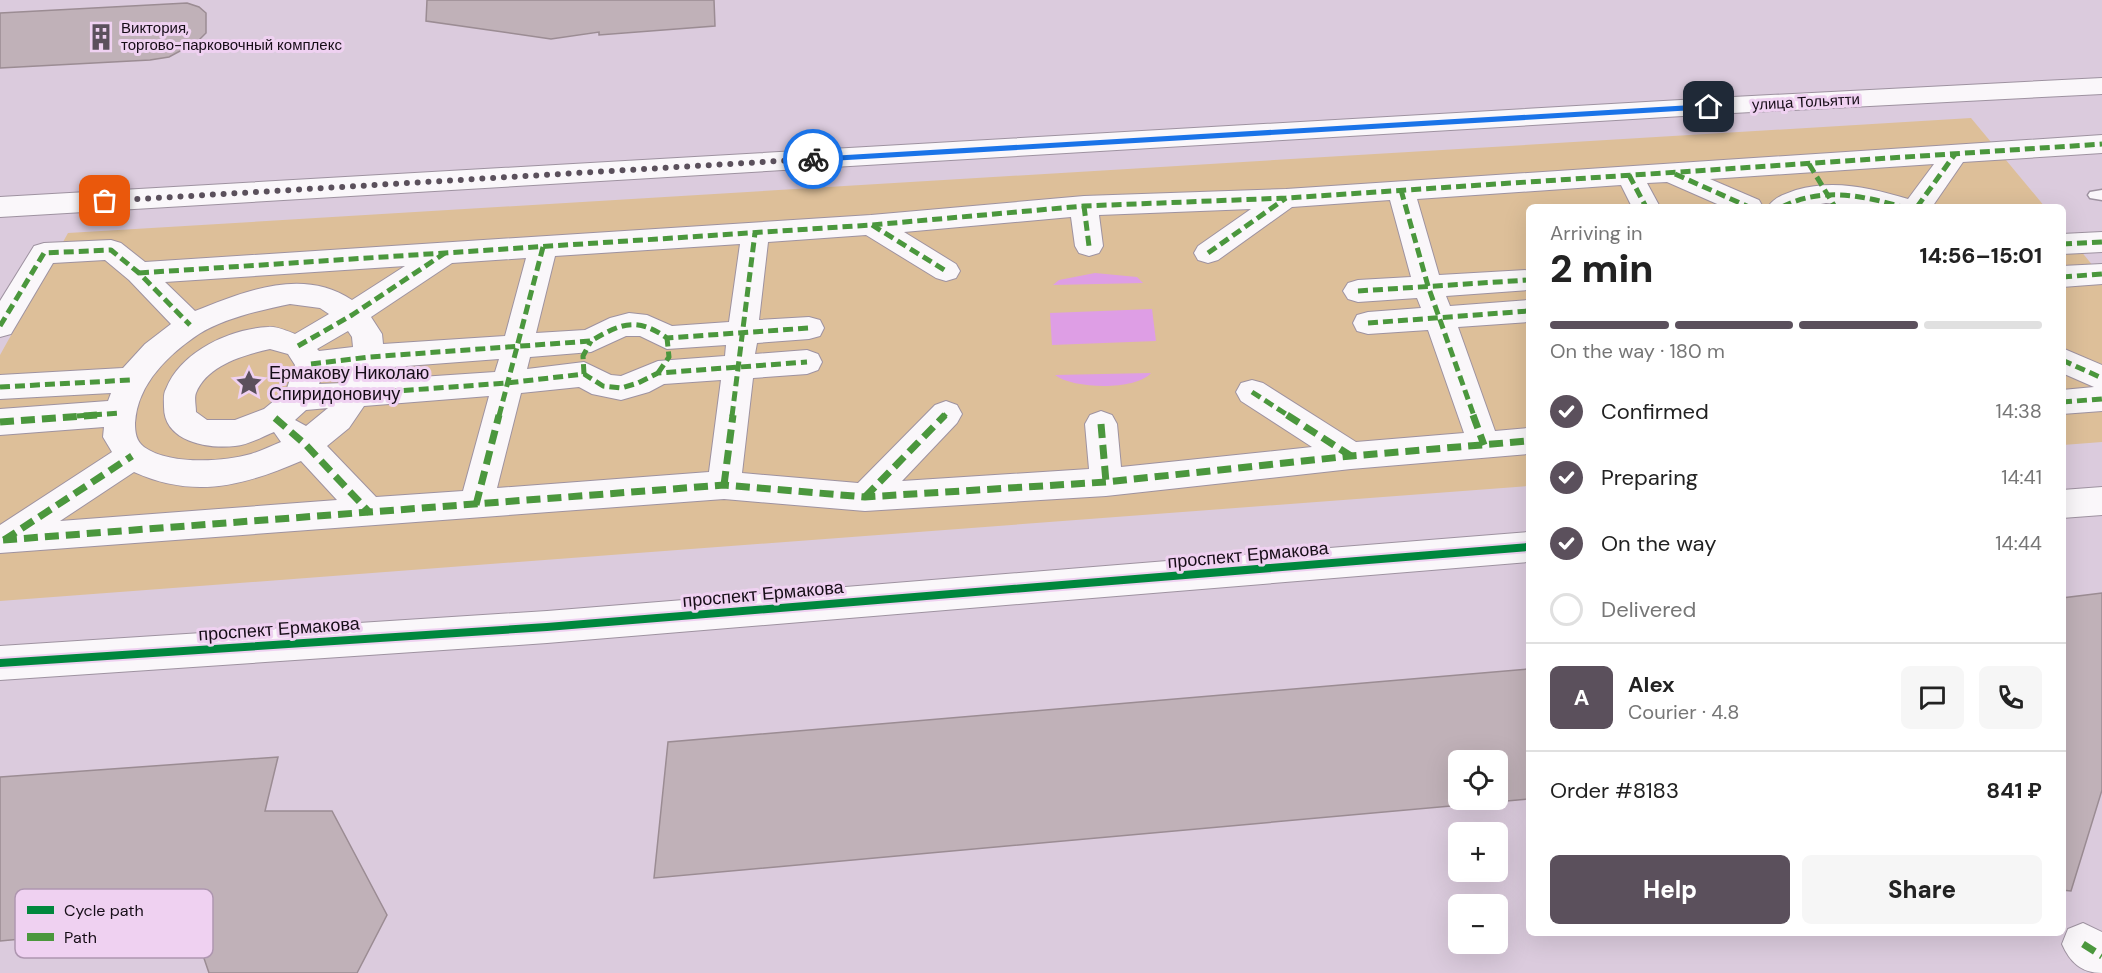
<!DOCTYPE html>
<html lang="en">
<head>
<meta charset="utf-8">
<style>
  :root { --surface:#fff; --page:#f6f6f6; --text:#222; --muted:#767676; --line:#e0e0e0; --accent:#5b505c }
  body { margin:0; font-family:"DM Sans",sans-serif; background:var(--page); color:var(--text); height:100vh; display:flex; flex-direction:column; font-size:22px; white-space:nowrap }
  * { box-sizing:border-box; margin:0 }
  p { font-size:20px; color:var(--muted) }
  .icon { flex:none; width:33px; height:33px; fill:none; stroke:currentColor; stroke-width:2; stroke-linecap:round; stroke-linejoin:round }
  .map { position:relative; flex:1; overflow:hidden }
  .drawer { position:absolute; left:1526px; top:204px; width:540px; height:732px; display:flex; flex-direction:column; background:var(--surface); border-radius:9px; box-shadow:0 6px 24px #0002 }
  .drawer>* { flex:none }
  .buttons { position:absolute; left:1448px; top:750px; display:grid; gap:12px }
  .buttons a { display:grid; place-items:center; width:60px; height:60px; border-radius:9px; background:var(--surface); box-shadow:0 6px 24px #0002; font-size:30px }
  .pin { position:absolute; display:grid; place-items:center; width:51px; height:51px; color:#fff; margin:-26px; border-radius:12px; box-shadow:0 3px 9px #0006 }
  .courier { position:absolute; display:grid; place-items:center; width:60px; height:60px; margin:-30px; border:4px solid #1a73e8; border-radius:50%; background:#fff; color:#222; box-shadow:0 2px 8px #0007 }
  .summary em { font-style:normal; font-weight:800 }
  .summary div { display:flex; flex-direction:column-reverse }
  .summary { display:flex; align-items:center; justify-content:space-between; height:102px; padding:0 24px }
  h1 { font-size:39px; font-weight:800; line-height:45px }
  .bar { display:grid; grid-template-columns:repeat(4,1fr); gap:9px 6px; align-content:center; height:72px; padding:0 24px }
  .bar i { height:8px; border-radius:4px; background:var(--line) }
  .bar .on { background:var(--accent) }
  .bar p { grid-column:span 4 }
  .line { display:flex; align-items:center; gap:15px; padding:0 24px; border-top:2px solid var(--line) }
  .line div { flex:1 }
  .round { display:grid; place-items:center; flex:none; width:63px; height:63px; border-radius:9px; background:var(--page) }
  ol { padding:0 24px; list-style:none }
  li { display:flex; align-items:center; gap:18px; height:66px }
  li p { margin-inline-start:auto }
  li .icon { padding:6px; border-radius:50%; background:var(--accent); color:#fff; stroke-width:4 }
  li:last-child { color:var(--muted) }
  li i { width:33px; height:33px; border:3px solid var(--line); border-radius:50% }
  .action { display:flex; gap:12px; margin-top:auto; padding:12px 24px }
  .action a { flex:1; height:69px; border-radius:9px; background:var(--accent); color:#fff; font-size:24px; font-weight:800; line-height:69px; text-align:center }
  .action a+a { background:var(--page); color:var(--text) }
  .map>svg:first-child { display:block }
</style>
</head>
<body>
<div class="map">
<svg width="2102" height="973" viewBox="0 0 2102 973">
  <rect width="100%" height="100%" fill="#dbcbdd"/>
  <g fill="#ddbf99">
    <path d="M1971,118l74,89h-517v279l-1528,115v-246l68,-122z"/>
    <path d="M2063,229l39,48v165l-39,3z"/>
  </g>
  <g fill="#de9ee5">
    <path d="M1095,273l42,4 6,6 -90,2 6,-5z"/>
    <path d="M1152,309l4,32 -104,4 -2,-32z"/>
    <path d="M1151,373c-16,18 -78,16 -96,2z"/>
  </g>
  <g fill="#c0b1b8" stroke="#9b8c93" stroke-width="1.5" fill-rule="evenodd">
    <path d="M427,0h287l1,26 -116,9v-3l-48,7 -125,-18z"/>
    <path d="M187,3l12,4 7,6v20l-9,9 -28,15 -19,3 -150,8v-55z"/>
    <path d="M2102,593v197l-31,101 -9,-1v-292z"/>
    <path d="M1528,669v130l-874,79 14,-136zM1458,760h39v40h-39z"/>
    <path d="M278,757l-13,54h67l55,104 -30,58h-148l-17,-50 -192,18v-164z"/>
  </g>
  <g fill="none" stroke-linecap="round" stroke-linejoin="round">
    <defs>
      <path id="lane" d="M2102,190v10l-12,-2 -2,-3 2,-3z"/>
      <g id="street">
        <path d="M2102,135v18l-139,9 -31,45h-65l-41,-4 -21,4h-37c6,-10 17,-13 28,-17 38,-11 75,-2 112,9l26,-35 -224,15 49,21 4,7h-39l-57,-25 -20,1 13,24h-28l-11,-22 -204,14 22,76 89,-5v20l-82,6 4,10 78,-6v22l-70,5 37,104 33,-3v26l-177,15 -245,27 -241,15 -141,-12 -724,54v-28l112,-73 -9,-15 1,-10 -104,8v-26l108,-8 3,-8 -111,6v-24l123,-7 22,-24 26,-20 -42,-44 -24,-20 -52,3 -42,71 -11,3v-36l34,-55 10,-3 67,-3 10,3 24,19 726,-47 213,-19 202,-7zM1390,200l21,77 -53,3 -10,3 -5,8 5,8 10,3 59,-4 4,10 -53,4 -11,3 -4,8 4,8 11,3 60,-4 36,103 -108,9 -93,-59 -11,-3 -11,3 -5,9 5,9 71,46 -191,20 -4,-43 -5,-9 -11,-4 -11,4 -5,9 4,45 -187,12 55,-58 5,-9 -5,-9 -11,-4 -11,4 -77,78 -116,-10 11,-95 54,-4 11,-4 4,-8 -4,-8 -11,-4 -52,4 2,-11 52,-4 11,-3 4,-8 -4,-8 -11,-3 -50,3 9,-78 98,-7 70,43 10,3 10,-3 4,-7 -4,-7 -52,-32 167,-15 4,29 4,7 10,3 10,-3 4,-7 -4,-31 152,-6 -53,37 -4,7 4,7 10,3 10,-3 74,-53zM740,244l-11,78 -57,4 -25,-11 -18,-2 -19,5 -25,12 -49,3 19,-77zM526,258l-21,78 -122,8 -1,-10 -11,-17 81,-54zM405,266l-53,34c-49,-33 -107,-9 -157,11l-30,-29zM290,304l30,4 9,6 -34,20c-8,-3 -19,-8 -27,-7 -38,2 -87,24 -102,62 -3,5 -2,12 -2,18 0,35 44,42 71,39 13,-1 27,-9 39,-14l7,10c-10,4 -20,9 -30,12 -28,8 -82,11 -107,-7 -8,-6 -9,-15 -9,-24 2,-39 34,-69 64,-89 25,-16 63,-24 91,-30zM348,331l4,6 1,10 -34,4 -2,-2zM626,336h14l27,13 59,-4 -1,11 -67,5 -37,15 -10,-1 -27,-13 -57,7 3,-12 61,-5zM270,349l18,5 7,11 -9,26 -22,18 -29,11h-28l-11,-8c0,-6 -2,-14 0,-19 11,-28 48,-38 74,-44zM499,359l-4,13 -119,8 4,-12zM348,371l-4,12 -25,1 4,-10zM721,380l-12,92 -212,16 24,-95 58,-6 13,7 29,6 28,-8 15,-8zM489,396l-26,95 -87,6 -49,-51 22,-18 15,-22zM328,408l-22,18 -11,-6 11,-10zM301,461l36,39 -277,21 74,-49c60,27 109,14 167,-11z"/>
        <path d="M2102,232v20l-40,2v-20z"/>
        <path d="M2102,264v20l-40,3v-21z"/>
        <path d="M2062,348l40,17v46l-40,3v-24l32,-3 -32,-14z"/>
        <path d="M2083,923l19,9v41c-21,0 -32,-11 -40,-29l6,-15z"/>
      </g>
      <g id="secondary">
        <path d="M2102,78v16l-369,19 -1733,104v-20l1733,-100z"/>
        <path d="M2102,487v28l-40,3v-28z"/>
        <path d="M1528,532v30l-981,81 -547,37v-34l547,-35z"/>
      </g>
    </defs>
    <use href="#lane" stroke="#9e92a0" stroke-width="3"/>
    <use href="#street" stroke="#9e92a0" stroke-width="2"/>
    <use href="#secondary" stroke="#9e92a0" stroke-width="2"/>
    <use href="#lane" fill="#faf7fa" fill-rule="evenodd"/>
    <use href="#street" fill="#faf7fa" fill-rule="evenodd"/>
    <use href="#secondary" fill="#faf7fa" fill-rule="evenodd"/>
    <g stroke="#4b973d" stroke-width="5" stroke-dasharray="10 5" stroke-linecap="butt">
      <path d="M1809,164l26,43"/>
      <path d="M1675,174l74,33"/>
      <path d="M1629,175l17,32"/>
      <path d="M1401,190l27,96 46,130"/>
      <path d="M1084,206l5,40"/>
      <path d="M1782,207c39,-20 79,-12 120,0"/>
      <path d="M1917,207l38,-53"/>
      <path d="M872,225l74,46"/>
      <path d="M2062,244l40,-2"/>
      <path d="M1208,253l78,-55"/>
      <path d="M139,273l732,-48 213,-19 202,-8 816,-54"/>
      <path d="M2062,277l40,-3"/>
      <path d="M1358,291l170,-11"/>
      <path d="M1368,323l160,-12"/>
      <path d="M0,326l44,-73 67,-3 28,23 51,52"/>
      <path d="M298,346l54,-31 93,-62"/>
      <path d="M2062,360l40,18"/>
      <path d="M311,364l58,-7 222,-16c30,-18 46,-24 76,-3l142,-10"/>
      <path d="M658,373l11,-16 -2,-19"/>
      <path d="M584,374l-1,-18 8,-15"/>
      <path d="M0,387l131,-7"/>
      <path d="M1252,392l37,24"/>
      <path d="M299,398l208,-15 77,-9 19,12 18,2 17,-5 20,-10 149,-11"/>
      <path d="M2062,402l40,-3"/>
      <path d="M77,416l43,-3"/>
      <path d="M499,416l44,-169"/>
      <path d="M732,416l23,-183"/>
      <path d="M944,416l2,-2"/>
    </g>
    <g stroke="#4b973d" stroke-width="7" stroke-dasharray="14 7" stroke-linecap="butt">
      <path d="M1287,415l64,41"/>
      <path d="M1473,415l11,30"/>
      <path d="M275,418l31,27 64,68"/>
      <path d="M0,422l97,-7"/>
      <path d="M1101,424l5,58"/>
      <path d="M724,485l9,-70"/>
      <path d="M865,497l80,-82"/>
      <path d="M476,505l23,-90"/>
      <path d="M3,540l721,-55 141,12 241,-15 245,-26 177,-15"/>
      <path d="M4,540l128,-84"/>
      <path d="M2083,944l19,12"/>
    </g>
    <defs>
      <path id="cycleway" d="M0,663l547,-36 981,-80"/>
    </defs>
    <use href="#cycleway" stroke="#efd1f1" stroke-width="12"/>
    <use href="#cycleway" stroke="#00873e" stroke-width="8"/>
  </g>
  <path fill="#1a73e8" d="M1709,104l3,1v4l-899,53 -4,-3 4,-2z"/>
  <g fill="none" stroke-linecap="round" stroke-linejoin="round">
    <path stroke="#5b505c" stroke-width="6" stroke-dasharray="0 10.8" d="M105,201l708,-42"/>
  </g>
  <defs>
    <symbol id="building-bare" viewBox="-9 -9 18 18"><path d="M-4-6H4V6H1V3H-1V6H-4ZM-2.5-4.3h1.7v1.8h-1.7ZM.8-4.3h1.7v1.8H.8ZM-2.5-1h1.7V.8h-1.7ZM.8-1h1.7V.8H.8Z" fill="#5b505c" stroke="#efd1f1" stroke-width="2.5" paint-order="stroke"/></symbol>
    <symbol id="sight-bare" viewBox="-9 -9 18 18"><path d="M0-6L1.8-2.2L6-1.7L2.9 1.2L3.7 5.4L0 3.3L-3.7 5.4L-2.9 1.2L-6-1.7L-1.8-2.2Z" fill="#5b505c" stroke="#efd1f1" stroke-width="2.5" paint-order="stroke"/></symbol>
  </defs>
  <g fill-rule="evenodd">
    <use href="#building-bare" x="82" y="18" width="38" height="38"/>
    <use href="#sight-bare" x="230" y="364" width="38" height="38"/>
  </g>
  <g text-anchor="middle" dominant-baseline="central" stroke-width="6" stroke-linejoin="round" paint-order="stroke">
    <g font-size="15" fill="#160d17" stroke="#efd1f1" text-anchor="start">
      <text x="121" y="28">Виктория,<tspan x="121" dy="17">торгово-парковочный комплекс</tspan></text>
    </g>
    <g font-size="15" fill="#160d17" stroke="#efd1f1">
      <text transform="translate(1806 102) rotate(-3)">улица Тольятти</text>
    </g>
    <g font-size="18" fill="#160d17" stroke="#efd1f1" text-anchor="start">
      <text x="269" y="373">Ермакову Николаю<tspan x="269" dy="21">Спиридоновичу</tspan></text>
    </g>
    <g font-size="18" fill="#160d17" stroke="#efd1f1">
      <text transform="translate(1248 555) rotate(-5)">проспект Ермакова</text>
      <text transform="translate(763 594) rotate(-5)">проспект Ермакова</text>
      <text transform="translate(279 629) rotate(-4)">проспект Ермакова</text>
    </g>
  </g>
  <rect x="15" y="889" width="198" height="69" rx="9" fill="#efd1f1" stroke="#ae96b0" stroke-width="1.5"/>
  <rect x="27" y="906" width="27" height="8" fill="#00873e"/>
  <rect x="27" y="933" width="27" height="8" fill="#4b973d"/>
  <g font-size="16" fill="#160d17">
    <text x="64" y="916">Cycle path</text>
    <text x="64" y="943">Path</text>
  </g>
</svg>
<div class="buttons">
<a><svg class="icon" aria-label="locate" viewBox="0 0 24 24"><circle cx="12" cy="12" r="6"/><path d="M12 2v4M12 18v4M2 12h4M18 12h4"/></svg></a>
<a>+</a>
<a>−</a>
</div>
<div class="pin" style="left:105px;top:201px;background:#ea580c"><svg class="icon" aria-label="bag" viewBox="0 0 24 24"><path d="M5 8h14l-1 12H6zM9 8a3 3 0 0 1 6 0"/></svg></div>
<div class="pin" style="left:1709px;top:107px;background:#1f2937"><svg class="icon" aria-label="home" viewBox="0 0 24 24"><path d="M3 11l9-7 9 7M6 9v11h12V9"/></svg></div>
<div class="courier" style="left:813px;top:159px"><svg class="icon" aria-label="bike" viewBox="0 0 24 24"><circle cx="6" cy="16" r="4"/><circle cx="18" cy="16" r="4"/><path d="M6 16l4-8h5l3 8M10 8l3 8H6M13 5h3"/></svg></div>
<section class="drawer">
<div class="summary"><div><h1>2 min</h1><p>Arriving in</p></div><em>14:56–15:01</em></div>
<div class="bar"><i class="on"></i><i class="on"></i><i class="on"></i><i></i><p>On the way · 180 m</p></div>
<ol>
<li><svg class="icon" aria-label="check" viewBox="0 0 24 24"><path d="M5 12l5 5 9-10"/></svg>Confirmed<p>14:38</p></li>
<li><svg class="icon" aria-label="check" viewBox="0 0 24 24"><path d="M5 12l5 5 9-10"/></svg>Preparing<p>14:41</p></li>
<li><svg class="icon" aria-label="check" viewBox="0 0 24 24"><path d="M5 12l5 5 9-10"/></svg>On the way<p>14:44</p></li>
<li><i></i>Delivered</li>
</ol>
<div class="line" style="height:108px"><b class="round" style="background:var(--accent);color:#fff">A</b><div><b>Alex</b><p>Courier · 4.8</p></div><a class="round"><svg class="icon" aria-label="chat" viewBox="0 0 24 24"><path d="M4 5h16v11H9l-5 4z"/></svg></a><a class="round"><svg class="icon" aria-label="phone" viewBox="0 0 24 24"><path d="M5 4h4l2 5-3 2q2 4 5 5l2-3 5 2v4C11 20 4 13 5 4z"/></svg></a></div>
<div class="line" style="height:78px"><div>Order #8183</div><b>841 ₽</b></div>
<div class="action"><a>Help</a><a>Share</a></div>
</section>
</div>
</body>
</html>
